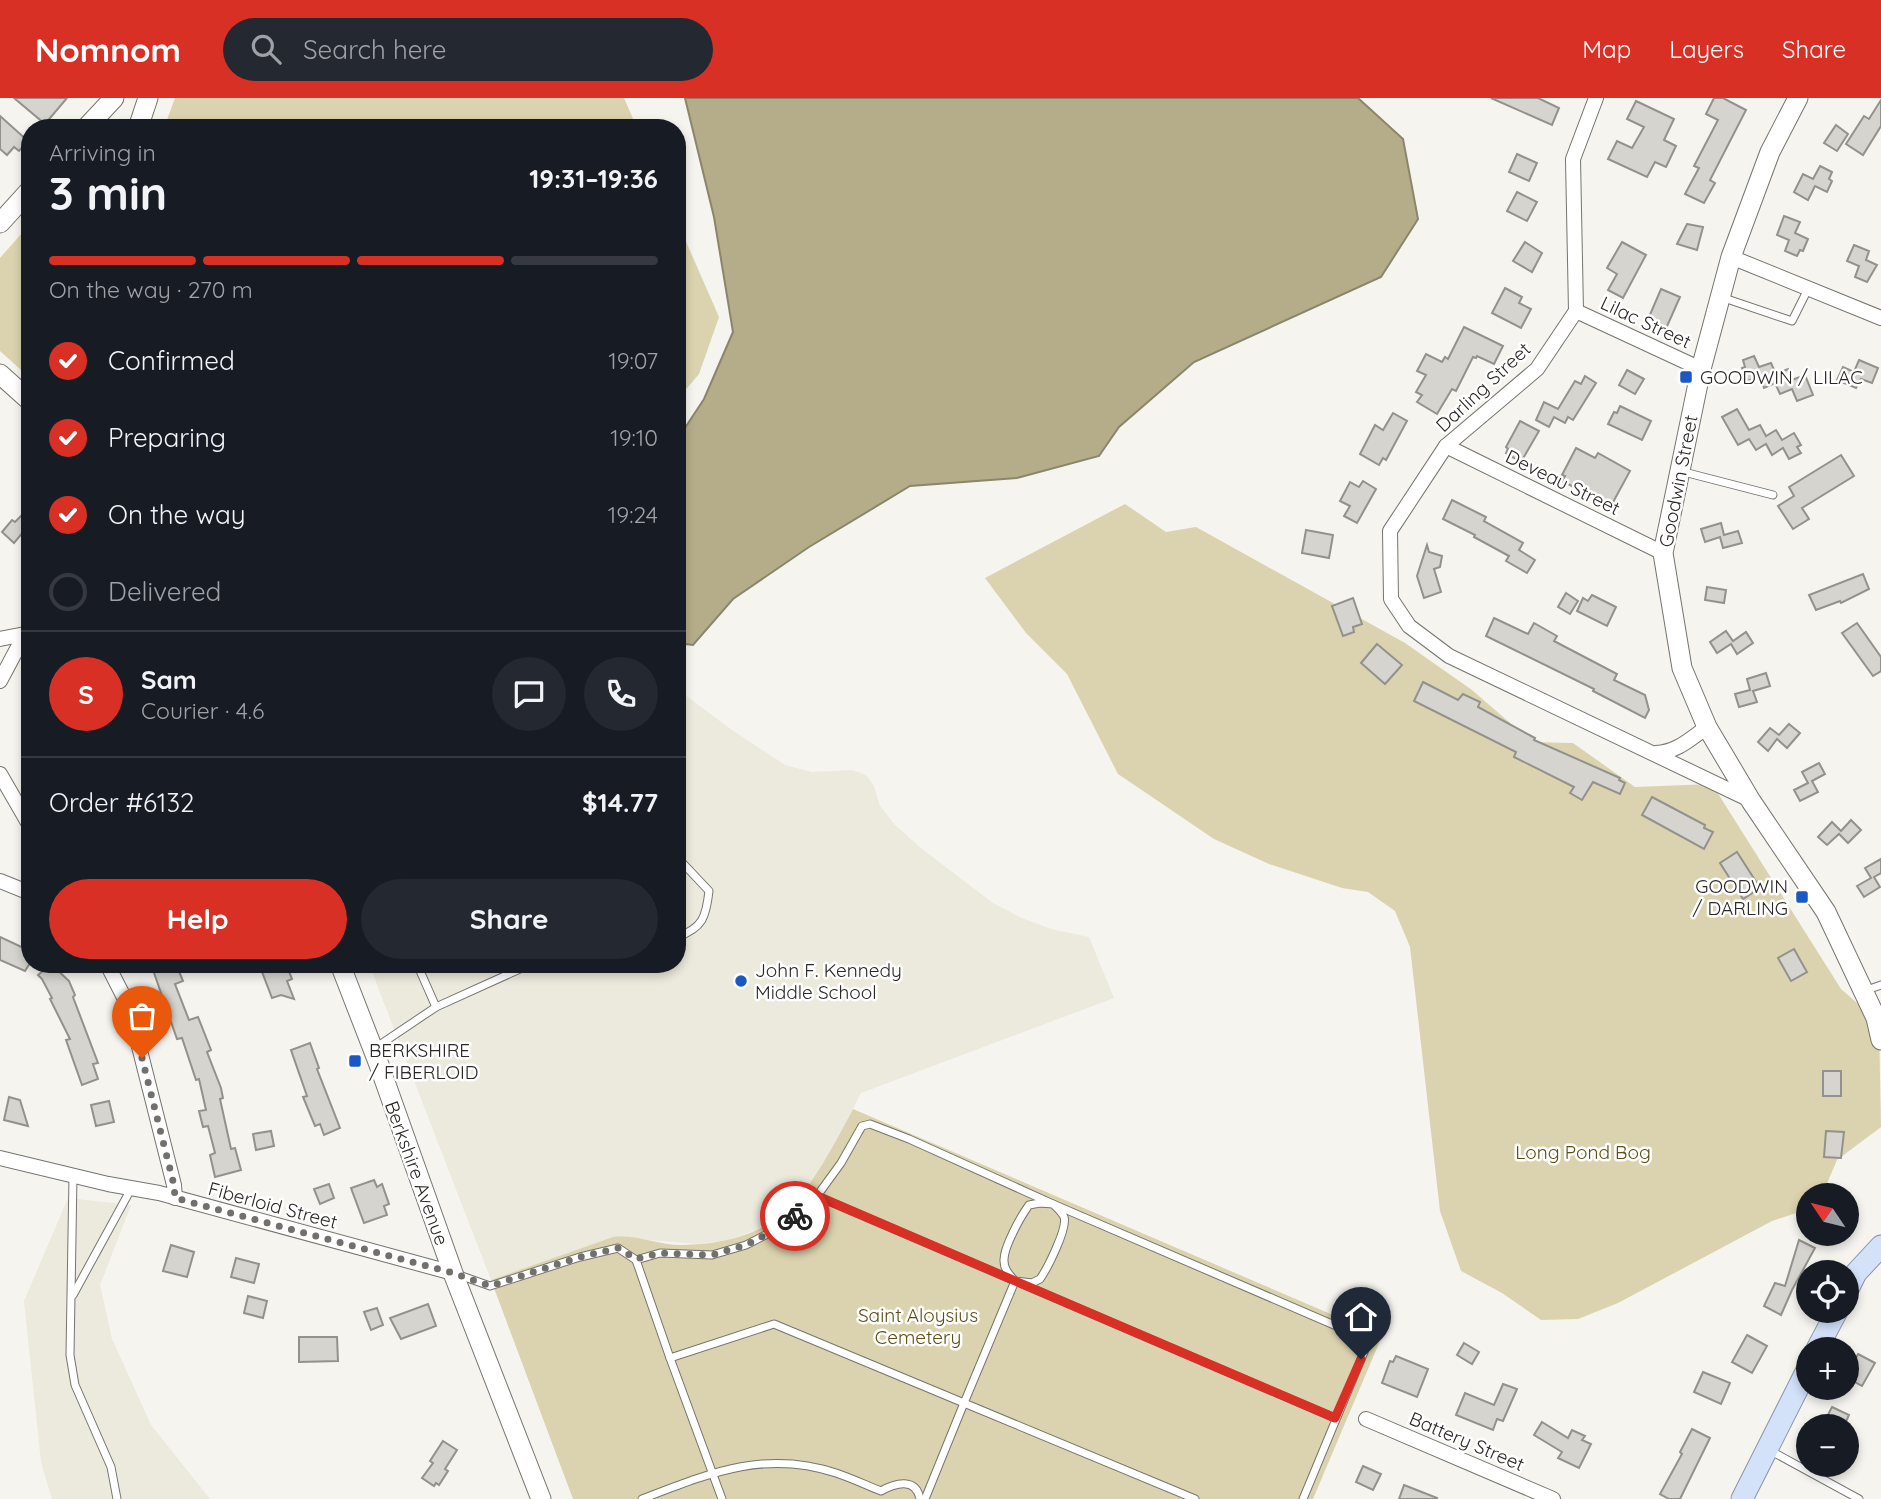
<!DOCTYPE html>
<html lang="en">
<head>
<meta charset="utf-8">
<style>
  :root { --surface:#171b24; --page:#242831; --text:#f1f3f6; --muted:#9ea1a6; --line:#363941; --accent:#d93025 }
  body { margin:0; font-family:Quicksand,sans-serif; background:var(--page); color:var(--text); height:100vh; display:flex; flex-direction:column; font-size:26px; white-space:nowrap }
  * { box-sizing:border-box; margin:0 }
  p { font-size:23px; color:var(--muted) }
  .icon { flex:none; width:38px; height:38px; fill:none; stroke:currentColor; stroke-width:2; stroke-linecap:round; stroke-linejoin:round }
  .map { position:relative; flex:1; overflow:hidden }
  .panel { position:absolute; left:21px; top:21px; width:665px; height:854px; display:flex; flex-direction:column; background:var(--surface); border-radius:28px; box-shadow:0 4px 10px #0003 }
  .panel>* { flex:none }
  .needle { width:46px; rotate:305deg }
  .buttons { position:absolute; left:1796px; top:1085px; display:grid; gap:14px }
  .buttons a { display:grid; place-items:center; width:63px; height:63px; border-radius:50%; background:var(--surface); box-shadow:0 4px 10px #0003; font-size:35px }
  .pin { position:absolute; display:grid; place-items:center; width:60px; height:60px; color:#fff; margin:-72px -30px; border-radius:50% 50% 50% 0; rotate:-45deg; box-shadow:0 0 7px #0007 }
  .pin .icon { rotate:45deg }
  .courier { position:absolute; display:grid; place-items:center; width:70px; height:70px; margin:-35px; border:5px solid #d93025; border-radius:50%; background:#fff; color:#222; box-shadow:0 2px 9px #0007 }
  .headline em { font-style:normal; font-weight:700 }
  .headline div { display:flex; flex-direction:column-reverse }
  .headline { display:flex; align-items:center; justify-content:space-between; height:119px; padding:0 28px }
  h1 { font-size:46px; font-weight:700; line-height:52px }
  .bar { display:grid; grid-template-columns:repeat(4,1fr); gap:10px 7px; align-content:center; height:84px; padding:0 28px }
  .bar i { height:9px; border-radius:5px; background:var(--line) }
  .bar .active { background:var(--accent) }
  .bar p { grid-column:span 4 }
  .line { display:flex; align-items:center; gap:18px; padding:0 28px; border-top:2px solid var(--line) }
  .line div { flex:1 }
  .round { display:grid; place-items:center; flex:none; width:74px; height:74px; border-radius:37px; background:var(--page) }
  ol { padding:0 28px; list-style:none }
  li { display:flex; align-items:center; gap:21px; height:77px }
  li p { margin-inline-start:auto }
  li .icon { padding:7px; border-radius:50%; background:var(--accent); color:#fff; stroke-width:4 }
  li:last-child { color:var(--muted) }
  li i { width:38px; height:38px; border:4px solid var(--line); border-radius:50% }
  .cta { display:flex; gap:14px; margin-top:auto; padding:14px 28px }
  .cta a { flex:1; height:80px; border-radius:42px; background:var(--accent); color:#fff; font-size:28px; font-weight:700; line-height:80px; text-align:center }
  .cta a+a { background:var(--page); color:var(--text) }
  header { display:flex; align-items:center; gap:42px; box-sizing:border-box; height:98px; padding:0 35px; background:var(--accent); color:#fff }
  header strong { font-size:33px }
  nav { display:flex; gap:38px; margin-inline-start:auto; font-size:24px }
  .search { width:490px; height:63px; background:var(--page); display:flex; align-items:center; gap:18px; box-sizing:border-box; padding:0 24px; border-radius:38px; color:var(--muted); font-size:26px }
  .map>svg:first-child { display:block }
</style>
</head>
<body>
<header>
<strong>Nomnom</strong>
<div class="search"><svg class="icon" aria-label="search" viewBox="0 0 24 24"><circle cx="10" cy="10" r="6"/><path d="M15 15l6 6"/></svg>Search here</div>
<nav><a>Map</a><a>Layers</a><a>Share</a></nav>
</header>
<div class="map">
<svg width="1881" height="1401" viewBox="0 0 1881 1401">
  <rect width="100%" height="100%" fill="#f5f4ef"/>
  <g fill="#ece9dd">
    <path d="M677,591l55,41 53,35 27,7 40,-2 14,5 8,11 6,20 15,19 27,24 71,54 29,15 29,11 38,8 25,61 -253,95 -46,86 -25,29 -32,21 -30,11 -30,4 -85,-7 -122,43 -122,-316h308z"/>
    <path d="M68,1100l63,7 -31,80 12,54 39,86 59,74h-158l-11,-37 -17,-161z"/>
  </g>
  <g fill="#dbd3af">
    <path d="M175,0h449l13,30h-473z"/>
    <path d="M677,123l42,96 -20,57 -22,26z"/>
    <path d="M30,126v154l-30,-27v-93z"/>
    <path d="M1125,406l41,28 30,-5 209,116 67,47 60,52 41,1 62,44 77,-3 129,205 38,33 2,105 -44,33 -15,35h-14v14l-36,12 -154,82 -40,16 -37,1 -39,-27 -41,-22 -21,-60 -30,-264 -15,-36 -27,-19 -26,-4 -73,-24 -55,-25 -96,-65 -51,-100 -41,-41 -41,-55z"/>
    <path d="M853,1011l529,227 -69,163h-740l-82,-219 122,-43c23,-3 45,8 68,8 106,-2 128,-55 172,-136z"/>
  </g>
  <path fill="#b5ac89" stroke="#8b856c" stroke-width="2" d="M685,0h673l45,41 15,80 -37,58 -187,85 -75,65 -20,29 -82,22 -107,8 -101,61 -76,52 -40,46 -16,-2v-203l27,-41 29,-67 -19,-115z"/>
  <g fill="#d6d4cf" stroke="#92918c" stroke-width="2">
    <path d="M14,0h53l-22,26z"/>
    <path d="M1491,0h47l21,10 -7,17z"/>
    <path d="M1714,0h9l23,12 -36,70 5,3 -11,20 -19,-9 14,-26 -5,-2 24,-46 -12,-6z"/>
    <path d="M1881,2v26l-18,29 -17,-11 18,-28 5,3z"/>
    <path d="M1636,3l38,18 -10,21 12,6 -10,21 -11,-5 -8,15 -39,-18 9,-18 15,7 12,-21 -17,-8z"/>
    <path d="M0,18l28,25 -9,10 -5,-4 -7,8 -7,-6z"/>
    <path d="M1836,27l12,9 -11,17 -13,-8z"/>
    <path d="M1517,56l20,9 -8,18 -20,-9z"/>
    <path d="M1820,68l12,6 -3,7 3,2 -5,11 -12,-6 -7,14 -14,-8 9,-18 10,5z"/>
    <path d="M1517,94l20,10 -10,19 -20,-10z"/>
    <path d="M1784,118l16,6 -5,11 13,6 -5,12 -3,-1 -3,6 -12,-5 4,-11 -12,-5z"/>
    <path d="M1687,126l16,3 -6,23 -20,-6z"/>
    <path d="M1525,144l17,11 -10,19 -19,-11z"/>
    <path d="M1622,144l24,13 -23,43 -15,-8 9,-16 -10,-6z"/>
    <path d="M1854,147l15,6 -3,9 11,5 -10,17 -12,-5 4,-11 -12,-5z"/>
    <path d="M1505,190l17,9 -3,6 12,6 -10,19 -29,-15z"/>
    <path d="M1661,191l19,8 -16,36 -12,-5 3,-8 -6,-3z"/>
    <path d="M1464,229l39,19 -9,18 -17,-8 -1,2 -3,-1 -17,34 -4,-2 -15,25 -20,-12 5,-7 -6,-3 10,-17 -9,-4 9,-17 16,8 3,-5 3,2z"/>
    <path d="M1754,258l5,11 12,-4 5,11 12,-5 4,11 13,-5 8,20 -16,6 -5,-12 -12,5 -5,-11 -11,5 -5,-12 -11,5 -6,-13 3,-1 -2,-7z"/>
    <path d="M1859,262l19,8 -6,15 -11,-4 -5,9 -19,-8 6,-13 11,5z"/>
    <path d="M1627,272l17,9 -9,15 -16,-9z"/>
    <path d="M1585,278l11,7 -23,37 -5,-3 -3,6 -11,-6 -5,10 -13,-7 8,-18 14,7 17,-28 6,3z"/>
    <path d="M1620,308l31,15 -9,19 -34,-16 6,-12 3,1z"/>
    <path d="M1737,311l12,21 11,-5 6,11 10,-6 6,10 12,-7 7,12 -4,2 4,6 -12,6 -6,-11 -11,7 -6,-11 -10,6 -7,-11 -11,6 -16,-28z"/>
    <path d="M1393,315l14,8 -21,39 -3,-2 -4,7 -19,-11 15,-29 8,5z"/>
    <path d="M1520,323l19,10 -18,31 -15,-9 2,-4 -2,-2z"/>
    <path d="M1576,350l19,10 3,-5 32,18 -19,35 -49,-25 3,-5 -3,-1z"/>
    <path d="M1841,357l13,21 -52,32 7,11 -16,10 -15,-23 16,-10 -5,-9z"/>
    <path d="M1363,383l13,8 -19,34 -13,-7 6,-10 -10,-5 10,-19 9,5z"/>
    <path d="M1452,402l34,17 -2,4 39,22 -4,7 16,10 -8,13 -21,-12 3,-5 -35,-19 1,-2 -32,-16z"/>
    <path d="M30,409v17l-16,19 -12,-11 10,-12 3,2z"/>
    <path d="M1721,425l3,12 14,-4 4,12 -19,5 -3,-11 -15,5 -4,-13z"/>
    <path d="M1306,432l27,5 -4,23 -27,-5z"/>
    <path d="M1427,447l2,7 13,4 -2,11 -6,2 7,23 -17,6 -7,-22z"/>
    <path d="M1863,476l6,15 -28,14 -1,-2 -24,9 -7,-15z"/>
    <path d="M1707,489l19,3 -2,13 -19,-3z"/>
    <path d="M1566,495l12,8 -8,13 -12,-7z"/>
    <path d="M1592,497l24,12 -9,19 -30,-15 6,-13 5,3z"/>
    <path d="M1353,500l9,26 -9,3 1,5 -11,4 -11,-30z"/>
    <path d="M1494,520l34,16 6,-11 23,13 -3,5 63,33 -3,6 31,15 4,15 -4,8 -52,-27 1,-2 -108,-53z"/>
    <path d="M1857,525l24,34v14l-8,5 -31,-43z"/>
    <path d="M1726,533l7,10 13,-9 7,11 -16,11 -6,-10 -14,9 -7,-11z"/>
    <path d="M1377,546l25,21 -17,19 -24,-21z"/>
    <path d="M1766,575l4,13 -17,5 4,11 -18,5 -4,-13 15,-4 -3,-11z"/>
    <path d="M1423,584l35,18 5,-6 17,8 -2,5 57,31 -1,2 86,38 -1,2 6,3 -5,11 -27,-12 -11,18 -12,-7 4,-6 -60,-30 2,-5 -102,-51z"/>
    <path d="M1789,626l11,9 -13,15 -10,-9 -9,12 -10,-9 12,-14 9,7z"/>
    <path d="M1819,665l6,11 -13,7 6,11 -18,9 -6,-11 14,-7 -6,-11z"/>
    <path d="M1652,699l53,28 -1,3 9,4 -9,17 -62,-34z"/>
    <path d="M1851,722l10,10 -13,13 -9,-9 -12,11 -9,-8 14,-15 9,9z"/>
    <path d="M1737,754l23,36 -17,11 -23,-36z"/>
    <path d="M1881,761v14l-7,4 6,10 -16,10 -7,-11 14,-8 -6,-10z"/>
    <path d="M0,839l30,14v12l-5,8 -25,-11z"/>
    <path d="M1794,851l13,23 -16,9 -13,-23z"/>
    <path d="M51,866l18,17 6,14 -2,2 25,66 -5,1 5,15 -16,6 -16,-45 4,-1 -20,-40 2,-1 -10,-19 -4,-4z"/>
    <path d="M154,866h22l7,17 -8,3 14,36 9,-3 13,33 -4,2 14,36 2,10 -3,1 11,50 4,-1 6,22 -26,7 -5,-22 5,-2 -7,-27 -5,1 -4,-16 7,-1 -7,-31 -3,1 -14,-42 -5,1 -24,-69 3,-2z"/>
    <path d="M259,866h27l6,15 -5,2 7,18 -13,-4 -9,3z"/>
    <path d="M310,945l9,25 -2,1 23,59 -16,7 -4,-11 -5,2 -12,-29 4,-1 -16,-46z"/>
    <rect x="1823" y="973" width="18" height="25"/>
    <path d="M9,999l11,3 8,26 -24,-6z"/>
    <path d="M109,1003l5,21 -18,4 -5,-21z"/>
    <path d="M271,1033l3,15 -18,4 -3,-16z"/>
    <path d="M1826,1033l18,1 -3,26 -17,-1z"/>
    <path d="M374,1082l3,7 5,-3 7,20 -5,2 3,9 -23,8 -13,-35z"/>
    <path d="M329,1086l5,14 -14,6 -6,-15z"/>
    <path d="M1799,1142l16,8 -23,42 -11,25 -17,-9 11,-23 10,3z"/>
    <path d="M171,1147l23,7 -7,25 -24,-6z"/>
    <path d="M236,1160l23,6 -5,19 -23,-6z"/>
    <path d="M248,1198l19,5 -4,17 -19,-5z"/>
    <path d="M428,1206l8,22 -35,13 -11,-21z"/>
    <path d="M377,1210l6,17 -12,5 -7,-18z"/>
    <path d="M1747,1237l20,11 -15,27 -20,-11z"/>
    <path d="M299,1239h38l1,24 -39,1z"/>
    <path d="M1464,1245l15,9 -7,12 -15,-9z"/>
    <path d="M1858,1256l17,9 -13,23 -16,-9z"/>
    <path d="M1396,1258l32,13 -11,28 -35,-14 8,-22 3,1z"/>
    <path d="M1703,1274l27,11 -9,21 -27,-12z"/>
    <path d="M1503,1286l14,5 -14,32 -6,-2 -4,11 -37,-15 9,-22 29,12z"/>
    <path d="M1832,1309l17,8 -5,11h-22z"/>
    <path d="M1542,1324l26,16 4,-8 13,6 -3,4 9,4 -12,24 -21,-10 4,-6 -28,-17z"/>
    <path d="M1692,1331l18,9 -30,61h-11l-9,-5 22,-40 -2,-2z"/>
    <path d="M443,1343l14,9 -12,19 3,2 -9,14 -3,-2 -2,3 -12,-8 11,-15 -3,-2z"/>
    <path d="M1363,1368l18,8 -8,16 -17,-8z"/>
    <path d="M1404,1387l33,13v1h-38z"/>
  </g>
  <g fill="none" stroke-linecap="round" stroke-linejoin="round">
    <defs>
      <g id="lane">
        <path d="M1721,199l71,24 16,-32"/>
        <path d="M1680,373l93,24"/>
        <path d="M677,759l32,34c-3,26 -6,37 -32,46"/>
        <path d="M417,866l19,43"/>
        <path d="M1864,893l17,-6"/>
        <path d="M375,950l61,-41 95,-43"/>
        <path d="M73,1078l-3,179 5,30 36,82 6,32"/>
        <path d="M817,1098l-32,29 -39,20 -34,10 -52,-2 -24,7 34,98 104,-34 190,79 -39,96"/>
        <path d="M1040,1105l13,1c4,4 9,8 11,13 4,11 -17,52 -24,62l-8,4 -17,-2c-5,-6 -11,-11 -11,-20 -1,-13 17,-45 25,-56z"/>
        <path d="M459,1177l31,11 90,-29 38,-9 18,12"/>
        <path d="M1015,1183l320,137"/>
        <path d="M73,1197l58,-106"/>
        <path d="M670,1260l52,141"/>
        <path d="M1771,1353l88,48"/>
        <path d="M642,1401c65,-25 123,-50 194,-26 15,5 30,12 45,18 14,-8 35,-14 39,8"/>
        <path d="M1195,1401l-231,-96 51,-122 -198,-85 24,-33 21,-37 8,-2 39,15 144,65 316,136 -66,159"/>
      </g>
      <g id="street">
        <path d="M1596,0l-23,61 3,152 -39,58 -91,77 -56,85 1,68 18,27 40,30 301,144"/>
        <path d="M1731,159l150,61"/>
        <path d="M1576,213l125,58"/>
        <path d="M1446,348l217,107"/>
        <path d="M0,541l25,-5 3,-3"/>
        <path d="M0,583l25,-47 5,-1"/>
        <path d="M1656,655c21,-1 34,-14 51,-26"/>
        <path d="M0,676l30,52"/>
        <path d="M0,783l30,12"/>
        <path d="M107,866l22,43 45,178 1,13"/>
        <path d="M0,1060l108,26 51,9 294,80"/>
        <path d="M1366,1321l187,80"/>
      </g>
      <g id="secondary">
        <path d="M1798,0l-28,54 -39,105 -30,112 -38,184 19,115 25,59 44,74 75,111 50,106 5,22"/>
        <path d="M86,30l28,-30"/>
        <path d="M138,30l10,-30"/>
        <path d="M0,125l30,-33"/>
        <path d="M0,276l30,27"/>
        <path d="M340,866l38,98 75,211 88,226"/>
      </g>
      <g id="primary">
        <path d="M1846,1195l10,-20 25,-27"/>
        <path d="M1817,1251l20,-38"/>
        <path d="M1742,1401l66,-131"/>
      </g>
    </defs>
    <use href="#lane" stroke="#75746f" stroke-width="9"/>
    <use href="#street" stroke="#75746f" stroke-width="16"/>
    <use href="#secondary" stroke="#75746f" stroke-width="21"/>
    <use href="#primary" stroke="#8494ad" stroke-width="23"/>
    <use href="#lane" stroke="#fff" stroke-width="7"/>
    <use href="#street" stroke="#fff" stroke-width="14"/>
    <use href="#secondary" stroke="#fff" stroke-width="19"/>
    <use href="#primary" stroke="#d3e1f9" stroke-width="21"/>
  </g>
  <g fill="none" stroke-linecap="round" stroke-linejoin="round">
    <path stroke="#71706d" stroke-width="7" stroke-dasharray="0 12.6" d="M142,960l32,127 1,13 278,75 37,13 90,-29 38,-9 18,11 24,-6 52,2 34,-10 39,-20 10,-9"/>
    <path stroke="#d93025" stroke-width="9" d="M795,1118l22,-20 518,222 26,-59"/>
  </g>
  <g fill="#1a58c4" stroke="#fff" stroke-width="2.5">
    <rect x="1679" y="272" width="14" height="14" rx="3.5"/>
    <rect x="1795" y="792" width="14" height="14" rx="3.5"/>
    <circle cx="741" cy="883" r="7"/>
    <rect x="348" y="956" width="14" height="14" rx="3.5"/>
  </g>
  <g text-anchor="middle" dominant-baseline="central" stroke-width="5" stroke-linejoin="round" paint-order="stroke">
    <g font-size="19" fill="#2a2927" stroke="#fff">
      <text transform="translate(1646 224) rotate(25)">Lilac Street</text>
      <text transform="translate(1483 289) rotate(-43)">Darling Street</text>
      <text transform="translate(1678 383) rotate(-79)">Goodwin Street</text>
      <text transform="translate(1563 384) rotate(26)">Deveau Street</text>
      <text transform="translate(417 1075) rotate(70)">Berkshire Avenue</text>
      <text transform="translate(273 1107) rotate(15)">Fiberloid Street</text>
      <text transform="translate(1467 1343) rotate(23)">Battery Street</text>
    </g>
    <g font-size="19" fill="#2a2927" stroke="#fff" text-anchor="start">
      <text x="1700" y="279">GOODWIN / LILAC</text>
      <text x="1788" y="788" text-anchor="end">GOODWIN<tspan x="1788" dy="22">/ DARLING</tspan></text>
      <text x="755" y="872">John F. Kennedy<tspan x="755" dy="22">Middle School</tspan></text>
      <text x="369" y="952">BERKSHIRE<tspan x="369" dy="22">/ FIBERLOID</tspan></text>
    </g>
    <g font-size="19" fill="#5d4f12" stroke="#fff">
      <text x="1583" y="1054">Long Pond Bog</text>
      <text x="918" y="1217">Saint Aloysius<tspan x="918" dy="22">Cemetery</tspan></text>
    </g>
  </g>
</svg>
<div class="buttons">
<a><svg class="needle" viewBox="-14 -14 28 28"><path d="M0-13l5 13h-10z" fill="#e53935"/><path d="M0 13l5-13h-10z" fill="#9ea1a6"/></svg></a>
<a><svg class="icon" aria-label="locate" viewBox="0 0 24 24"><circle cx="12" cy="12" r="6"/><path d="M12 2v4M12 18v4M2 12h4M18 12h4"/></svg></a>
<a>+</a>
<a>−</a>
</div>
<div class="pin" style="left:142px;top:960px;background:#ea580c"><svg class="icon" aria-label="bag" viewBox="0 0 24 24"><path d="M5 8h14l-1 12H6zM9 8a3 3 0 0 1 6 0"/></svg></div>
<div class="pin" style="left:1361px;top:1261px;background:#1f2937"><svg class="icon" aria-label="home" viewBox="0 0 24 24"><path d="M3 11l9-7 9 7M6 9v11h12V9"/></svg></div>
<div class="courier" style="left:795px;top:1118px"><svg class="icon" aria-label="bike" viewBox="0 0 24 24"><circle cx="6" cy="16" r="4"/><circle cx="18" cy="16" r="4"/><path d="M6 16l4-8h5l3 8M10 8l3 8H6M13 5h3"/></svg></div>
<section class="panel">
<div class="headline"><div><h1>3 min</h1><p>Arriving in</p></div><em>19:31–19:36</em></div>
<div class="bar"><i class="active"></i><i class="active"></i><i class="active"></i><i></i><p>On the way · 270 m</p></div>
<ol>
<li><svg class="icon" aria-label="check" viewBox="0 0 24 24"><path d="M5 12l5 5 9-10"/></svg>Confirmed<p>19:07</p></li>
<li><svg class="icon" aria-label="check" viewBox="0 0 24 24"><path d="M5 12l5 5 9-10"/></svg>Preparing<p>19:10</p></li>
<li><svg class="icon" aria-label="check" viewBox="0 0 24 24"><path d="M5 12l5 5 9-10"/></svg>On the way<p>19:24</p></li>
<li><i></i>Delivered</li>
</ol>
<div class="line" style="height:126px"><b class="round" style="background:var(--accent);color:#fff">S</b><div><b>Sam</b><p>Courier · 4.6</p></div><a class="round"><svg class="icon" aria-label="chat" viewBox="0 0 24 24"><path d="M4 5h16v11H9l-5 4z"/></svg></a><a class="round"><svg class="icon" aria-label="phone" viewBox="0 0 24 24"><path d="M5 4h4l2 5-3 2q2 4 5 5l2-3 5 2v4C11 20 4 13 5 4z"/></svg></a></div>
<div class="line" style="height:91px"><div>Order #6132</div><b>$14.77</b></div>
<div class="cta"><a>Help</a><a>Share</a></div>
</section>
</div>
</body>
</html>
